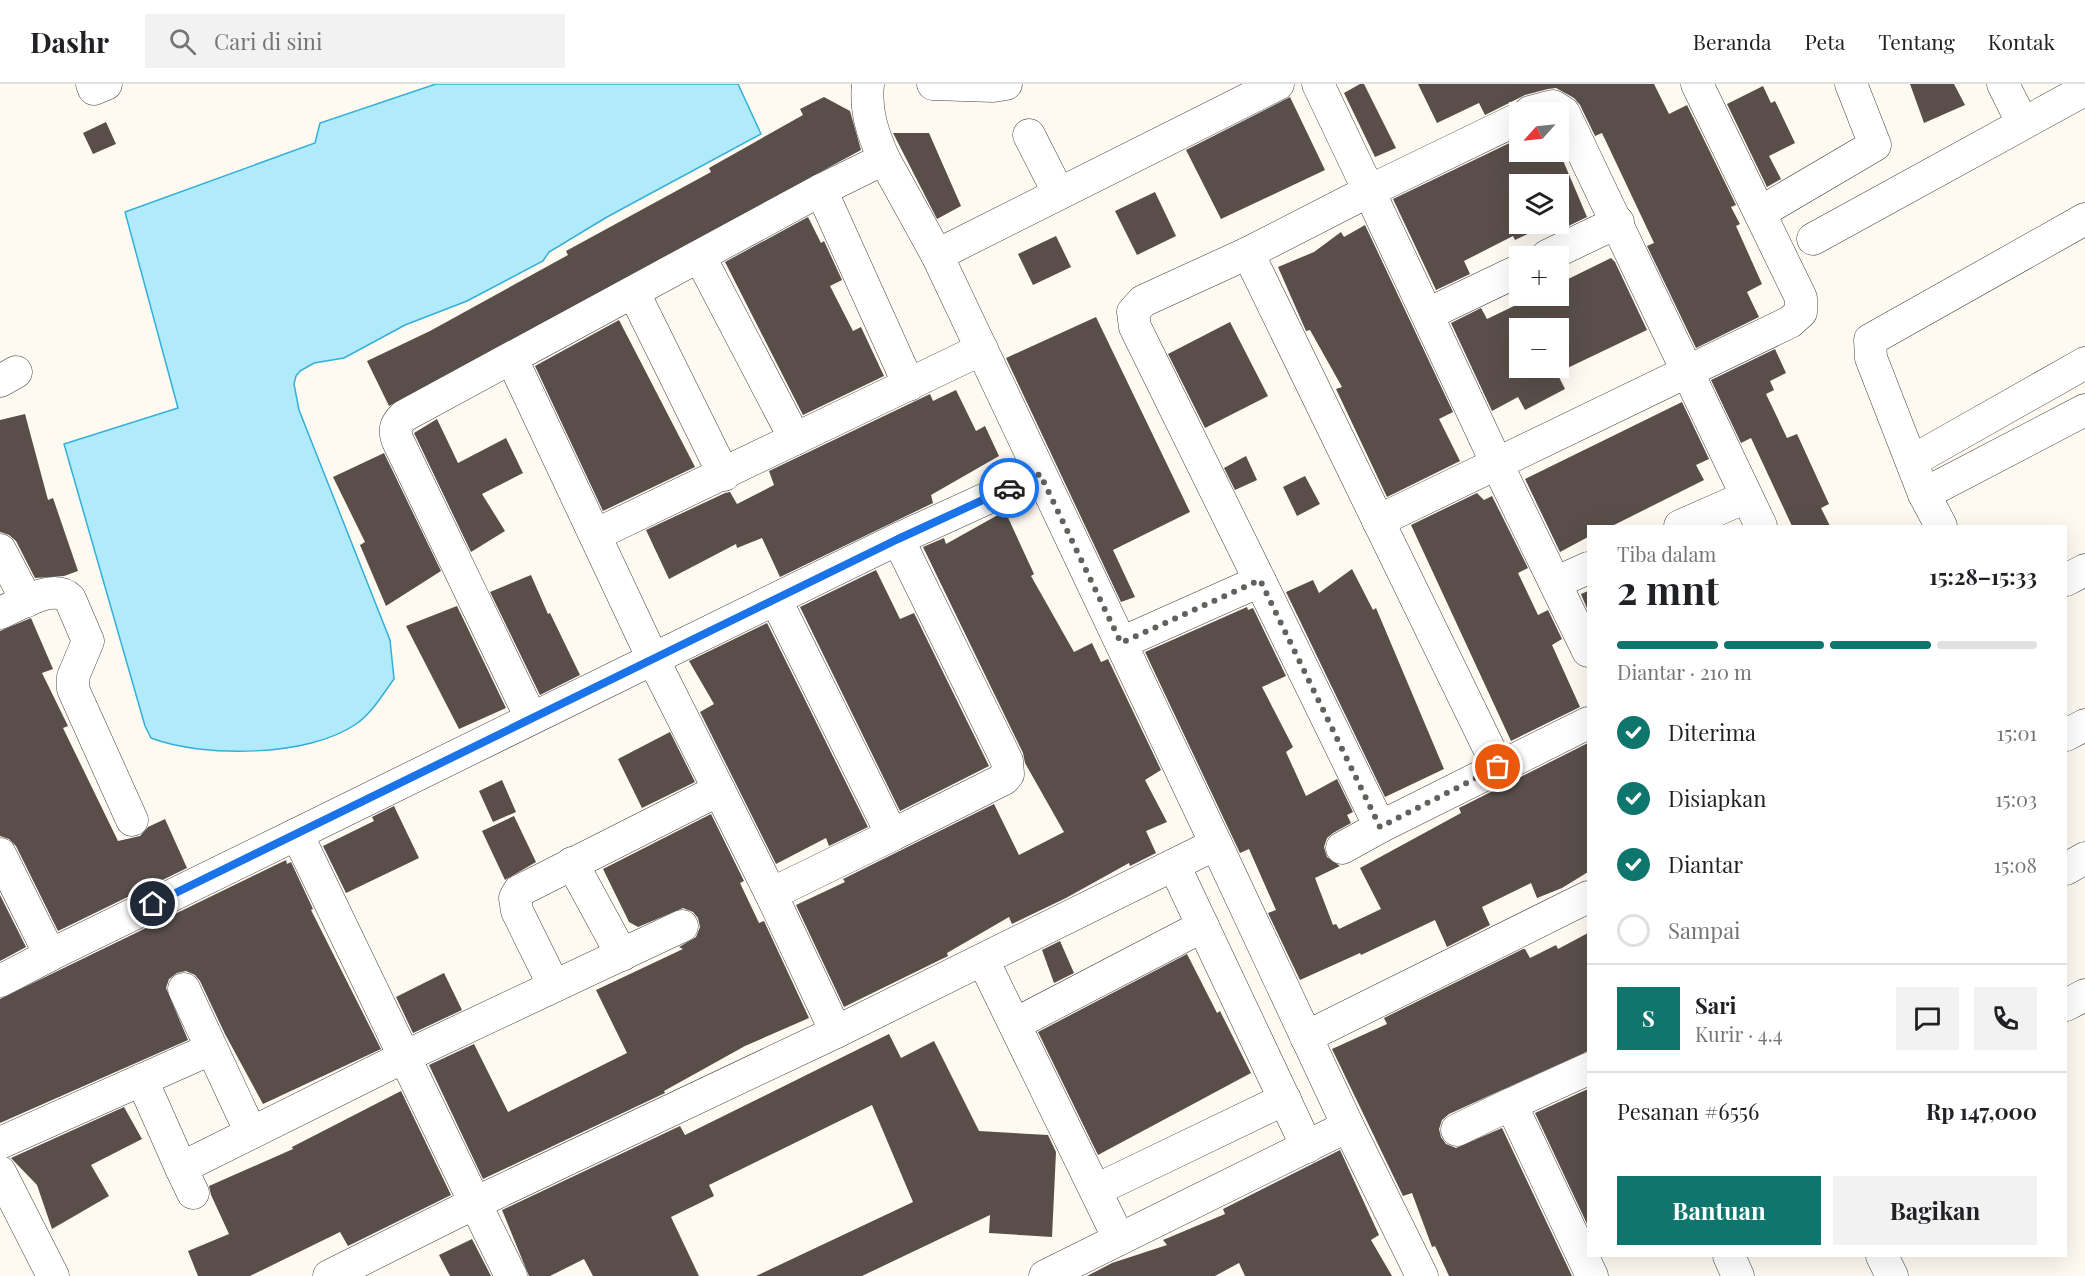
<!DOCTYPE html>
<html lang="id">
<head>
<meta charset="utf-8">
<style>
  :root { --surface:#fff; --page:#f2f2f2; --text:#202124; --muted:#757577; --line:#e0e0e0; --accent:#0f766e }
  body { margin:0; font-family:"Playfair Display",serif; background:var(--page); color:var(--text); height:100vh; display:flex; flex-direction:column; font-size:22px; white-space:nowrap }
  * { box-sizing:border-box; margin:0 }
  p { font-size:20px; color:var(--muted) }
  .icon { flex:none; width:33px; height:33px; fill:none; stroke:currentColor; stroke-width:2; stroke-linecap:round; stroke-linejoin:round }
  .map { position:relative; flex:1; overflow:hidden }
  .sheet { position:absolute; left:1587px; top:441px; width:480px; height:732px; display:flex; flex-direction:column; background:var(--surface); border-radius:0px; box-shadow:0 6px 24px #0002 }
  .sheet>* { flex:none }
  .needle { width:39px; rotate:243deg }
  .buttons { position:absolute; left:1509px; top:18px; display:grid; gap:12px }
  .buttons a { display:grid; place-items:center; width:60px; height:60px; border-radius:0px; background:var(--surface); box-shadow:0 6px 24px #0002; font-size:30px }
  .pin { position:absolute; display:grid; place-items:center; width:51px; height:51px; color:#fff; margin:-26px; border:3px solid #fff; border-radius:50%; box-shadow:0 2px 6px #0007 }
  .courier { position:absolute; display:grid; place-items:center; width:60px; height:60px; margin:-30px; border:4px solid #1a73e8; border-radius:50%; background:#fff; color:#222; box-shadow:0 2px 8px #0007 }
  .summary em { font-style:normal; font-weight:700 }
  .summary div { display:flex; flex-direction:column-reverse }
  .summary { display:flex; align-items:center; justify-content:space-between; height:102px; padding:0 30px }
  h1 { font-size:39px; font-weight:700; line-height:45px }
  .bar { display:grid; grid-template-columns:repeat(4,1fr); gap:9px 6px; align-content:center; height:72px; padding:0 30px }
  .bar i { height:8px; border-radius:4px; background:var(--line) }
  .bar .on { background:var(--accent) }
  .bar p { grid-column:span 4 }
  .line { display:flex; align-items:center; gap:15px; padding:0 30px; border-top:2px solid var(--line) }
  .line div { flex:1 }
  .round { display:grid; place-items:center; flex:none; width:63px; height:63px; border-radius:0px; background:var(--page) }
  ol { padding:0 30px; list-style:none }
  li { display:flex; align-items:center; gap:18px; height:66px }
  li p { margin-inline-start:auto }
  li .icon { padding:6px; border-radius:50%; background:var(--accent); color:#fff; stroke-width:4 }
  li:last-child { color:var(--muted) }
  li i { width:33px; height:33px; border:3px solid var(--line); border-radius:50% }
  .cta { display:flex; gap:12px; margin-top:auto; padding:12px 30px }
  .cta a { flex:1; height:69px; border-radius:0px; background:var(--accent); color:#fff; font-size:24px; font-weight:700; line-height:69px; text-align:center }
  .cta a+a { background:var(--page); color:var(--text) }
  header { display:flex; align-items:center; gap:36px; box-sizing:border-box; height:84px; padding:0 30px; background:var(--surface); border-bottom:2px solid var(--line) }
  header strong { font-size:28px }
  nav { display:flex; gap:33px; margin-inline-start:auto; font-size:21px }
  .search { width:420px; height:54px; background:var(--page); display:flex; align-items:center; gap:15px; box-sizing:border-box; padding:0 21px; border-radius:0px; color:var(--muted); font-size:22px }
  .map>svg:first-child { display:block }
</style>
</head>
<body>
<header>
<strong>Dashr</strong>
<div class="search"><svg class="icon" aria-label="search" viewBox="0 0 24 24"><circle cx="10" cy="10" r="6"/><path d="M15 15l6 6"/></svg>Cari di sini</div>
<nav><a>Beranda</a><a>Peta</a><a>Tentang</a><a>Kontak</a></nav>
</header>
<div class="map">
<svg width="2085" height="1192" viewBox="0 0 2085 1192">
  <rect width="100%" height="100%" fill="#fffaf1"/>
  <path fill="#b1ebfb" stroke="#32afd8" stroke-width="1.5" d="M436,0h302l23,50 -154,83 -58,35 -6,9 -76,40 -62,24 -61,33 -30,5 -14,8 -4,5 -2,8 5,26 91,230 4,39c-11,15 -22,34 -38,45 -47,33 -153,34 -205,14l-6,-12 -81,-282 114,-36 -53,-196 190,-69 5,-20z"/>
  <g fill="#594e4a" fill-rule="evenodd">
    <path d="M1360,0h4l32,64 -21,9 -31,-64z"/>
    <path d="M1418,0h236l15,30 18,-9 49,100 -5,2 9,17 -4,2 26,58 -15,8 12,25 -63,31 -49,-102 7,-3 -52,-110 -7,3 -15,-31 -6,-7 -18,-10 -8,1 -23,6 -40,20 -6,-12 -42,20z"/>
    <path d="M1910,0h44l11,21 -41,18z"/>
    <path d="M1763,2l8,17 4,-2 20,42 -26,13 12,23 -14,8 -40,-83z"/>
    <path d="M824,13l26,14 11,39 -472,256 -22,-45 63,-30 138,-76 -2,-4 145,-79 -2,-4 94,-53 -3,-6z"/>
    <path d="M1290,13l35,73 -104,49 -35,-69z"/>
    <path d="M106,38l10,22 -23,10 -10,-21z"/>
    <path d="M893,49h36l32,73 -24,13z"/>
    <path d="M1520,54v14h38v-9l4,7 -3,1 28,66 -29,14v-47h-38v40h28l-33,16 -2,-4 -49,25 6,13 -34,16 -43,-91z"/>
    <path d="M1155,108l21,44 -39,19 -22,-44z"/>
    <path d="M808,133l13,26 3,-2 18,39 -12,6 23,45 8,-4 23,49 -81,39 -78,-153z"/>
    <path d="M1365,141l88,187 -14,7 21,42 -73,36 -51,-108 6,-2 -32,-57 -4,1 -28,-64 36,-15 27,-20 3,5z"/>
    <path d="M1056,152l15,31 -38,18 -15,-31z"/>
    <path d="M1611,174l4,4 32,68 -90,43 8,16 -40,21 -7,-13 -26,14 -41,-88 30,-15 6,11 48,-23h23v-12zM1520,244h38v40h-38z"/>
    <path d="M1096,233l94,195 -77,38 22,47 -14,5 -115,-244z"/>
    <path d="M619,236l76,147 -92,44 -68,-145z"/>
    <path d="M1230,238l38,74 -63,32 -37,-74z"/>
    <path d="M1775,265l11,24 -16,8 4,9 -8,4 21,44 10,-4 32,70 -8,4 9,18h-38l-41,-88 -10,5 -30,-63z"/>
    <path d="M956,306l20,41 9,-5 14,30 -68,39 2,8 -153,74 -18,-39 -25,10 -1,-4 -67,35 -23,-49 79,-37 5,-1 7,12 37,-19 -5,-14 161,-77 3,7z"/>
    <path d="M1682,318l27,57 -13,6 8,15 -92,46h-24v11l-28,15 -35,-73z"/>
    <path d="M25,330l23,86 5,-2 25,73 -14,5 -29,2 -19,-37 -7,-6 -9,-3v-112z"/>
    <path d="M437,335l21,44 48,-25 17,35 -41,21 23,37 -34,21 -57,-119z"/>
    <path d="M384,369l57,118 -55,35 -26,-61 5,-3 -32,-65z"/>
    <path d="M1246,372l11,24 -22,10 -11,-22z"/>
    <path d="M1305,392l15,28 -23,12 -14,-29z"/>
    <path d="M1477,409l7,7 8,-4 36,72 -10,5 20,42 10,-5 14,29 -10,6 28,62 -69,34 -100,-216z"/>
    <path d="M1005,427l29,63 -3,2 43,76 18,-9 9,19 7,-3 53,111 -16,10 22,42 -21,9 10,22 -26,13 -1,-3 -63,35 -54,26 -3,-7 -62,36 1,3 -104,51 -48,-102 49,-23 -2,-3 151,-75 25,51 45,-23 -39,-69 -2,-10 -100,-206 21,-9 2,6z"/>
    <path d="M1352,485l21,41 3,-2 68,161 -59,28 -99,-205 27,-12 6,13z"/>
    <path d="M876,486l24,49 14,-6 75,153 -89,45 -100,-204z"/>
    <path d="M531,491l17,39 2,-1 30,62 -40,20 -50,-103z"/>
    <path d="M1588,507v20l-7,-17z"/>
    <path d="M457,522l49,102 -47,21 -53,-103z"/>
    <path d="M1247,523l1,3 5,-2 33,68 -24,11 31,60 -7,5 20,44 31,-17 16,33 -6,3 4,8 -18,10 -6,5 -3,9 3,10 13,9 -25,12 18,47 3,-1 3,5 42,-20 -21,-41 101,-55 -2,-5 129,-65v129l-26,16 -25,10 -6,-15 -49,24 8,18 -43,22 -12,-27 -74,35 -1,-2 -60,27 -32,-67 8,-3 -27,-61 -9,4 -95,-201z"/>
    <path d="M31,534l22,51 -11,4 26,53 -5,2 55,113 22,-5 8,-9 17,-8 22,49 -129,63 -42,-85 -7,-7 -9,-3v-205z"/>
    <path d="M767,539l101,204 -39,19 -3,-8 -50,26 -76,-152 14,-8 -25,-43z"/>
    <path d="M670,648l25,50 -53,26 -24,-49z"/>
    <path d="M502,696l14,32 -23,10 -14,-31z"/>
    <path d="M394,722l25,52 -73,35 -23,-47 51,-25 -2,-4z"/>
    <path d="M711,730l33,67 -4,2 19,40 5,-2 45,97 -64,28 -81,45 1,2 -182,86 -54,-114 45,-21 34,68 119,-59 -31,-63 87,-41 -4,-2 17,-10 4,-10 -2,-9 -5,-6 -10,-4 -45,19 -9,-5 -26,-53z"/>
    <path d="M514,732l22,46 -31,18 -23,-49z"/>
    <path d="M286,776l1,4 4,-2 22,47 -2,1 70,139 -118,55 -38,-70 -25,-53 -5,-6 -9,-4 -9,2 -8,6 -3,9 22,52 -188,83v-124z"/>
    <path d="M0,811l26,52 -26,14z"/>
    <path d="M1588,849v118l-139,63 -7,6 -3,9 2,8 5,7 10,4 46,-20 70,148h-123l-14,-30 -3,1 -20,-54 -9,3 -71,-147 55,-25 -3,-6 139,-69h2l5,9 26,-13 2,4z"/>
    <path d="M1060,857l14,32 -20,10 -12,-33z"/>
    <path d="M1187,870l30,59 3,-2 31,62 -153,82 -60,-123z"/>
    <path d="M444,889l18,37 -49,23 -17,-36z"/>
    <path d="M889,950l12,24 33,-17 45,90 69,4 8,17 -4,85 -63,-4 1,-18 -128,61h-106l157,-74 -41,-97 -163,80 5,11 -43,21 28,59h-106l-9,-17 -34,17h-21l-27,-66 178,-84 5,9z"/>
    <path d="M1588,1005v137l-53,-113z"/>
    <path d="M401,1007l50,104 -103,51 -8,-14 -90,44h-52l-10,-25 41,-17 -18,-39 -2,-9 84,-37 -1,-2z"/>
    <path d="M124,1023l18,32 -51,26 18,31 -57,33 -15,-44 -26,-27z"/>
    <path d="M1340,1066l39,85 -8,5 21,36h-147l-6,-13 -24,13h-128l25,-13 55,-18 -4,-5 62,-26 -2,-5z"/>
    <path d="M472,1155l19,37h-41l-11,-21z"/>
  </g>
  <g fill="none" stroke-linecap="round" stroke-linejoin="round">
    <defs>
      <g id="minor">
        <path d="M92,0l2,5 12,-5"/>
        <path d="M868,0c-3,28 5,50 16,75"/>
        <path d="M933,0l60,2 13,-2"/>
        <path d="M1318,0l51,107 151,-73"/>
        <path d="M2003,0l19,38"/>
        <path d="M1530,28l23,-6 11,7 197,413"/>
        <path d="M1029,51l29,57"/>
        <path d="M821,106l88,195"/>
        <path d="M1761,128l114,-67 -24,-61"/>
        <path d="M1813,155l266,-146"/>
        <path d="M1248,169l250,514"/>
        <path d="M937,171l341,-171"/>
        <path d="M1547,172l71,-34"/>
        <path d="M700,173l95,182"/>
        <path d="M634,209l90,182"/>
        <path d="M1428,230l92,-44"/>
        <path d="M512,275l141,300 245,-120 142,-65"/>
        <path d="M0,297l16,-9"/>
        <path d="M1912,377l173,-98"/>
        <path d="M1924,410l161,-84"/>
        <path d="M1378,437l412,-199 11,-10v-14l-104,-214"/>
        <path d="M1680,442l66,-29"/>
        <path d="M1941,442l-17,-32 -53,-136 -1,-18 215,-121"/>
        <path d="M595,451l387,-186"/>
        <path d="M0,466l27,51"/>
        <path d="M2066,496l19,-10"/>
        <path d="M1260,497l120,246 208,-104"/>
        <path d="M1555,499l33,-15"/>
        <path d="M776,516l116,235 112,-56 4,-5 -1,-13 -109,-222"/>
        <path d="M0,529c17,-7 54,-31 70,-14l18,42 -15,36v12l59,131"/>
        <path d="M1121,559l139,-62 -125,-254 -2,-15 10,-11 105,-48 121,-62 128,273 91,187"/>
        <path d="M2066,651l19,-10"/>
        <path d="M719,706l52,104 121,-59"/>
        <path d="M297,750l356,-175 66,131 -200,101 -4,7 2,13 37,75"/>
        <path d="M1342,764l38,-21"/>
        <path d="M0,770l50,101 247,-121 178,369 361,-171 380,-188 -279,-589 -53,-96 -63,31 -417,226c-8,8 -10,12 -7,23l134,279"/>
        <path d="M572,779l50,92"/>
        <path d="M1174,781l133,282"/>
        <path d="M2066,785l19,-11"/>
        <path d="M771,810l65,138"/>
        <path d="M983,876l136,279"/>
        <path d="M0,897l50,-26"/>
        <path d="M184,905l67,144"/>
        <path d="M2066,921l19,-10"/>
        <path d="M1015,940l188,-98"/>
        <path d="M1306,953l282,-140"/>
        <path d="M1588,985l-77,35 81,172"/>
        <path d="M142,996l39,88 223,-111 278,-131"/>
        <path d="M1348,1042l74,150"/>
        <path d="M1457,1046l54,-26"/>
        <path d="M0,1059l211,-94"/>
        <path d="M181,1084l12,25"/>
        <path d="M0,1088l53,104"/>
        <path d="M1096,1106l189,-91"/>
        <path d="M1729,1172l9,20"/>
        <path d="M1882,1172l10,20"/>
        <path d="M329,1192l146,-73 36,73"/>
        <path d="M1045,1192l303,-150 -132,-282"/>
      </g>
    </defs>
    <use href="#minor" stroke="#424242" stroke-width="33"/>
    <use href="#minor" stroke="#fff" stroke-width="32"/>
  </g>
  <g fill="none" stroke-linecap="round" stroke-linejoin="round">
    <path stroke="#63615e" stroke-width="6" stroke-dasharray="0 10.8" d="M1009,404l31,-14 81,169 139,-63 120,247 118,-60"/>
    <path stroke="#1a73e8" stroke-width="8" d="M153,820l745,-365 111,-51"/>
  </g>
</svg>
<div class="buttons">
<a><svg class="needle" viewBox="-14 -14 28 28"><path d="M0-13l5 13h-10z" fill="#e53935"/><path d="M0 13l5-13h-10z" fill="#757577"/></svg></a>
<a><svg class="icon" aria-label="layers" viewBox="0 0 24 24"><path d="M12 4l9 5-9 5-9-5zM3 14l9 5 9-5"/></svg></a>
<a>+</a>
<a>−</a>
</div>
<div class="pin" style="left:1498px;top:683px;background:#ea580c"><svg class="icon" aria-label="bag" viewBox="0 0 24 24"><path d="M5 8h14l-1 12H6zM9 8a3 3 0 0 1 6 0"/></svg></div>
<div class="pin" style="left:153px;top:820px;background:#1f2937"><svg class="icon" aria-label="home" viewBox="0 0 24 24"><path d="M3 11l9-7 9 7M6 9v11h12V9"/></svg></div>
<div class="courier" style="left:1009px;top:404px"><svg class="icon" aria-label="car" viewBox="0 0 24 24"><path d="M5 17H2v-5l4-1 3-4h7l3 4 3 1v5h-3M9 17h6M6 11h13"/><circle cx="7" cy="17" r="2"/><circle cx="17" cy="17" r="2"/></svg></div>
<section class="sheet">
<div class="summary"><div><h1>2 mnt</h1><p>Tiba dalam</p></div><em>15:28–15:33</em></div>
<div class="bar"><i class="on"></i><i class="on"></i><i class="on"></i><i></i><p>Diantar · 210 m</p></div>
<ol>
<li><svg class="icon" aria-label="check" viewBox="0 0 24 24"><path d="M5 12l5 5 9-10"/></svg>Diterima<p>15:01</p></li>
<li><svg class="icon" aria-label="check" viewBox="0 0 24 24"><path d="M5 12l5 5 9-10"/></svg>Disiapkan<p>15:03</p></li>
<li><svg class="icon" aria-label="check" viewBox="0 0 24 24"><path d="M5 12l5 5 9-10"/></svg>Diantar<p>15:08</p></li>
<li><i></i>Sampai</li>
</ol>
<div class="line" style="height:108px"><b class="round" style="background:var(--accent);color:#fff">S</b><div><b>Sari</b><p>Kurir · 4.4</p></div><a class="round"><svg class="icon" aria-label="chat" viewBox="0 0 24 24"><path d="M4 5h16v11H9l-5 4z"/></svg></a><a class="round"><svg class="icon" aria-label="phone" viewBox="0 0 24 24"><path d="M5 4h4l2 5-3 2q2 4 5 5l2-3 5 2v4C11 20 4 13 5 4z"/></svg></a></div>
<div class="line" style="height:78px"><div>Pesanan #6556</div><b>Rp 147,000</b></div>
<div class="cta"><a>Bantuan</a><a>Bagikan</a></div>
</section>
</div>
</body>
</html>
